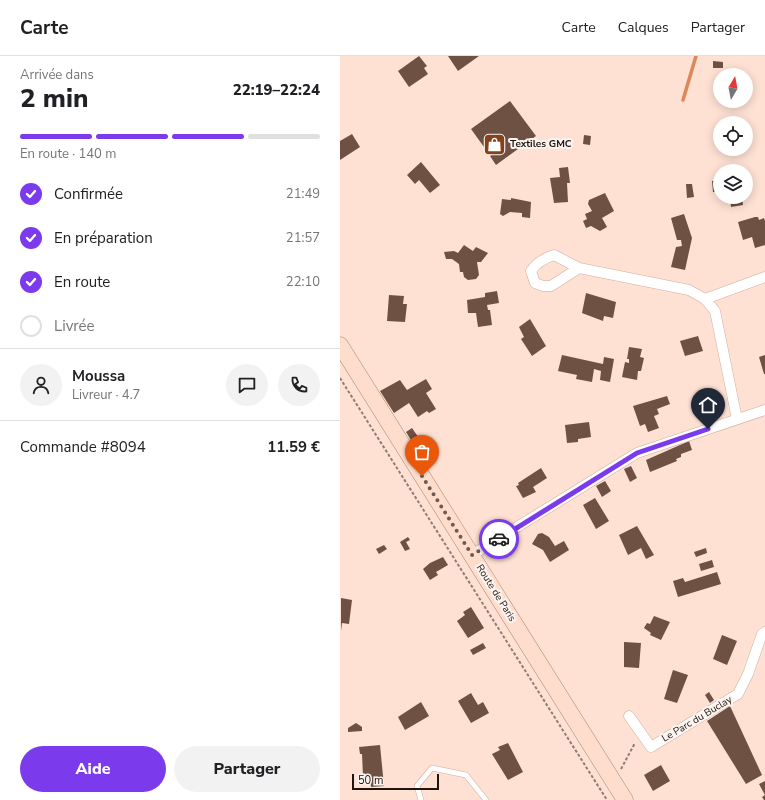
<!DOCTYPE html>
<html lang="fr">
<head>
<meta charset="utf-8">
<style>
  :root { --surface:#fff; --page:#f2f2f2; --text:#202124; --muted:#757577; --line:#e0e0e0; --accent:#7c3aed }
  body { margin:0; font-family:"Nunito Sans",sans-serif; background:var(--page); color:var(--text); height:100vh; display:flex; flex-direction:column; font-size:15px; white-space:nowrap }
  * { box-sizing:border-box; margin:0 }
  p { font-size:13px; color:var(--muted) }
  .icon { flex:none; width:22px; height:22px; fill:none; stroke:currentColor; stroke-width:2; stroke-linecap:round; stroke-linejoin:round }
  .map { position:relative; flex:1; overflow:hidden }
  .drawer { display:flex; flex-direction:column; background:var(--surface); width:340px }
  .drawer>* { flex:none }
  .needle { width:26px; rotate:10deg }
  .buttons { position:absolute; left:373px; top:12px; display:grid; gap:8px }
  .buttons a { display:grid; place-items:center; width:40px; height:40px; border-radius:50%; background:var(--surface); box-shadow:0 2px 10px #0003; font-size:20px }
  .scale { position:absolute; left:12px; bottom:10px; width:87px; box-sizing:border-box; padding-left:4px; border:2px solid #20140e; border-top:0; font-size:11px; line-height:14px; white-space:nowrap; color:#20140e; -webkit-text-stroke:3px #fbf4f0; paint-order:stroke }
  .pin { position:absolute; display:grid; place-items:center; width:34px; height:34px; color:#fff; margin:-41px -17px; border-radius:50% 50% 50% 0; rotate:-45deg; box-shadow:0 0 4px #0007 }
  .pin .icon { rotate:45deg }
  .courier { position:absolute; display:grid; place-items:center; width:40px; height:40px; margin:-20px; border:3px solid #7c3aed; border-radius:50%; background:#fff; color:#222; box-shadow:0 1px 5px #0007 }
  .head em { font-style:normal; font-weight:800 }
  .head div { display:flex; flex-direction:column-reverse }
  .head { display:flex; align-items:center; justify-content:space-between; height:68px; padding:0 20px }
  h1 { font-size:26px; font-weight:800; line-height:30px }
  .bar { display:grid; grid-template-columns:repeat(4,1fr); gap:6px 4px; align-content:center; height:48px; padding:0 20px }
  .bar i { height:5px; border-radius:3px; background:var(--line) }
  .bar .selected { background:var(--accent) }
  .bar p { grid-column:span 4 }
  .line { display:flex; align-items:center; gap:10px; padding:0 20px; border-top:1px solid var(--line) }
  .line div { flex:1 }
  .round { display:grid; place-items:center; flex:none; width:42px; height:42px; border-radius:21px; background:var(--page) }
  ol { padding:0 20px; list-style:none }
  li { display:flex; align-items:center; gap:12px; height:44px }
  li p { margin-inline-start:auto }
  li .icon { padding:4px; border-radius:50%; background:var(--accent); color:#fff; stroke-width:4 }
  li:last-child { color:var(--muted) }
  li i { width:22px; height:22px; border:2px solid var(--line); border-radius:50% }
  .primary-button { display:flex; gap:8px; margin-top:auto; padding:8px 20px }
  .primary-button a { flex:1; height:46px; border-radius:24px; background:var(--accent); color:#fff; font-size:16px; font-weight:800; line-height:46px; text-align:center }
  .primary-button a+a { background:var(--page); color:var(--text) }
  header { display:flex; align-items:center; gap:24px; box-sizing:border-box; height:56px; padding:0 20px; background:var(--surface); border-bottom:1px solid var(--line) }
  header strong { font-size:19px }
  nav { display:flex; gap:22px; margin-inline-start:auto; font-size:14px }
  main { display:flex; flex:1; min-height:0 }
  .map>svg:first-child { display:block }
</style>
</head>
<body>
<header>
<strong>Carte</strong>
<nav><a>Carte</a><a>Calques</a><a>Partager</a></nav>
</header>
<main>
<section class="drawer">
<div class="head"><div><h1>2 min</h1><p>Arrivée dans</p></div><em>22:19–22:24</em></div>
<div class="bar"><i class="selected"></i><i class="selected"></i><i class="selected"></i><i></i><p>En route · 140 m</p></div>
<ol>
<li><svg class="icon" aria-label="check" viewBox="0 0 24 24"><path d="M5 12l5 5 9-10"/></svg>Confirmée<p>21:49</p></li>
<li><svg class="icon" aria-label="check" viewBox="0 0 24 24"><path d="M5 12l5 5 9-10"/></svg>En préparation<p>21:57</p></li>
<li><svg class="icon" aria-label="check" viewBox="0 0 24 24"><path d="M5 12l5 5 9-10"/></svg>En route<p>22:10</p></li>
<li><i></i>Livrée</li>
</ol>
<div class="line" style="height:72px"><a class="round"><svg class="icon" aria-label="person" viewBox="0 0 24 24"><circle cx="12" cy="8" r="4"/><path d="M4 21q1-7 8-7t8 7"/></svg></a><div><b>Moussa</b><p>Livreur · 4.7</p></div><a class="round"><svg class="icon" aria-label="chat" viewBox="0 0 24 24"><path d="M4 5h16v11H9l-5 4z"/></svg></a><a class="round"><svg class="icon" aria-label="phone" viewBox="0 0 24 24"><path d="M5 4h4l2 5-3 2q2 4 5 5l2-3 5 2v4C11 20 4 13 5 4z"/></svg></a></div>
<div class="line" style="height:52px"><div>Commande #8094</div><b>11.59 €</b></div>
<div class="primary-button"><a>Aide</a><a>Partager</a></div>
</section>
<div class="map">
<svg width="425" height="744" viewBox="0 0 425 744">
  <rect width="100%" height="100%" fill="#fee1d3"/>
  <g fill="none" stroke-linecap="round" stroke-linejoin="round">
    <path stroke="#dd875b" stroke-width="3.5" d="M343,44l13,-44"/>
  </g>
  <g fill="#6e5142">
    <path d="M79,0l8,10 -3,2 4,6 -19,13 -11,-16z"/>
    <path d="M108,0h31l-21,15z"/>
    <path d="M373,5l10,1v6h-10z"/>
    <path d="M170,45l26,35 -40,29 -6,-9 7,-5 -6,-9 -7,5 -13,-18z"/>
    <path d="M12,78l8,13 -20,13v-19z"/>
    <path d="M244,79l7,1 -1,9 -7,-1z"/>
    <path d="M81,106l19,23 -10,8 -11,-13 -4,4 -8,-9z"/>
    <path d="M228,111l2,16h-3l1,19 -14,1 -4,-25 10,-1 -1,-9z"/>
    <path d="M380,124v12h-7l-1,-11z"/>
    <path d="M346,128h6l2,13 -7,1z"/>
    <path d="M265,137l9,18 -12,7 5,9 -7,4 -9,-5 -5,2 -3,-7 4,-2 -2,-5 7,-3 -4,-7 1,-4z"/>
    <path d="M390,141h12l1,8 -12,2z"/>
    <path d="M171,142l20,4 -1,16 -8,-1v-4l-12,-1 -7,4 -3,-2 2,-15 9,1z"/>
    <path d="M344,158l8,24 -7,32 -14,-3 5,-20 6,-1 -1,-6h-4l-6,-22z"/>
    <path d="M415,161h3l1,3 5,-2 1,3v24l-10,3 -3,-11 -9,3 -5,-18z"/>
    <path d="M124,189l9,6 3,-4 12,6 -7,9h-4l2,13 -3,4 -8,1 -4,-3 -1,-5h-3l-1,-8 -7,-5h-6l-2,-7 10,-1 4,2z"/>
    <path d="M157,235l2,12 -12,2 1,5h2l2,15 -14,2 -2,-14h-8l-1,-13 18,-3v-4z"/>
    <path d="M246,237l30,9 -3,16 -9,-2 -1,5 -21,-8z"/>
    <path d="M49,239l15,1 -1,8h4l-2,18 -18,-1z"/>
    <path d="M190,263l16,27 -14,10 -11,-17 3,-2 -5,-10z"/>
    <path d="M358,280l5,15 -18,5 -5,-15z"/>
    <path d="M289,291l13,2 -2,8 4,1 -3,13h-3l-1,9 -15,-3 3,-15 4,1v-4h-2z"/>
    <path d="M222,299l41,9 1,-7 10,2 -4,23 -10,-2 1,-9 -7,-2 -2,13 -16,-3 1,-4 -19,-4z"/>
    <path d="M425,299v19h-1l-5,-17z"/>
    <path d="M86,323l6,10 -6,4 10,16 -7,4 -2,-2 -9,6 -9,-14 -15,10 -14,-22 20,-11 7,10z"/>
    <path d="M327,340l3,8 -13,5 2,5 -5,2 5,12 -11,4 -3,-8 -5,2 -7,-20z"/>
    <path d="M249,366l2,15 -13,2v3l-11,1 -2,-18z"/>
    <path d="M72,372l9,13 -7,4 -8,-13z"/>
    <path d="M349,385l3,9 -11,4v3l-5,2 1,2 -27,11 -4,-12z"/>
    <path d="M291,410l6,12 -7,4 -6,-13z"/>
    <path d="M201,412l6,10 -14,9 3,5 -13,6 -7,-12 3,-1 -1,-2z"/>
    <path d="M265,425l6,10 -9,6 -6,-11z"/>
    <path d="M255,442l14,23 -13,8 -13,-24z"/>
    <path d="M297,470l17,29 -8,4 -5,-11 -13,7 -9,-20z"/>
    <path d="M202,477l7,4 6,9 9,-5 5,9 -19,12 -7,-12 -11,-6 6,-10z"/>
    <path d="M68,481l2,3 -4,2 4,7 -5,2 -5,-9z"/>
    <path d="M44,489l3,4 -8,5 -3,-5z"/>
    <path d="M366,492l1,5 -11,4 -2,-5z"/>
    <path d="M103,501l5,8 -12,7 2,3 -8,5 -7,-11 7,-6z"/>
    <path d="M372,504l2,7 -13,4 -2,-7z"/>
    <path d="M377,516l4,12 -43,13 -5,-16 10,-3 2,4z"/>
    <path d="M1,542l11,2 -3,24 -7,-1 -1,8z"/>
    <path d="M131,551l13,21 -16,10 -11,-17 8,-6 -2,-3z"/>
    <path d="M314,560l16,6 -9,18 -11,-5 1,-2 -7,-5 3,-5 3,1z"/>
    <path d="M382,579l15,6 -10,24 -14,-6z"/>
    <path d="M284,586l17,1 -2,25 -15,-1z"/>
    <path d="M143,587l3,5 -13,7 -3,-5z"/>
    <path d="M333,614l15,5 -11,28 -13,-4z"/>
    <path d="M369,636l5,8 -4,3 -5,-8z"/>
    <path d="M131,637l7,12 5,-3 6,11 -18,10 -13,-22z"/>
    <path d="M81,646l8,14 -24,14 -7,-13z"/>
    <path d="M390,650l32,69 -16,9 -39,-63z"/>
    <path d="M16,667l6,4v4l-14,1v-4z"/>
    <path d="M168,687l15,29 -15,8 -16,-26 8,-4 -2,-3z"/>
    <path d="M40,689l4,41 -13,1 -1,-11h-7l-1,-22h-2l-1,-7z"/>
    <path d="M321,709l9,16 -17,10 -9,-16z"/>
    <path d="M425,725v19h-1l-2,-3 3,-2 -6,-11z"/>
  </g>
  <g fill="none" stroke-linecap="round" stroke-linejoin="round">
    <defs>
      <path id="lane" d="M81,744l-4,-14 15,-18 34,7 20,25"/>
      <g id="street">
        <path d="M239,212l-28,18h-8l-8,-3 -4,-12c5,-8 14,-13 23,-16l25,13 110,22 16,9 10,12 22,108"/>
        <path d="M365,243l60,-22"/>
        <path d="M132,499l165,-102 128,-43"/>
        <path d="M289,660l22,31 87,-53 10,-20 14,-40 3,-2"/>
      </g>
      <path id="primary" d="M0,289l285,455"/>
    </defs>
    <use href="#lane" stroke="#cfad9c" stroke-width="6"/>
    <use href="#street" stroke="#cfad9c" stroke-width="11"/>
    <use href="#primary" stroke="#b08873" stroke-width="17"/>
    <g stroke="#917c72" stroke-width="2" stroke-dasharray="3 2" stroke-linecap="butt">
      <path d="M0,322l267,422"/>
      <path d="M281,713l14,-26"/>
    </g>
    <use href="#lane" stroke="#fff" stroke-width="5"/>
    <use href="#street" stroke="#fff" stroke-width="10"/>
    <use href="#primary" stroke="#feddcc" stroke-width="16"/>
  </g>
  <g fill="none" stroke-linecap="round" stroke-linejoin="round">
    <path stroke="#6e5c53" stroke-width="4" stroke-dasharray="0 7.2" d="M82,420l50,79 27,-16"/>
    <path stroke="#7c3aed" stroke-width="5" d="M159,483l138,-86 71,-24"/>
  </g>
  <defs>
    <symbol id="shop-square" viewBox="-11 -11 22 22"><rect x="-9" y="-9" width="18" height="18" rx="4" fill="#864118" stroke="#fbf4f0"/><path d="M-5-2.5h2.3a2.7 3.5 0 0 1 5.4 0H5L5.5 6h-11ZM-1.5-2.5h3a1.5 2.3 0 0 0-3 0Z" fill="#fff"/></symbol>
  </defs>
  <g fill-rule="evenodd">
    <use href="#shop-square" x="142" y="76" width="25" height="25"/>
  </g>
  <g text-anchor="middle" dominant-baseline="central" stroke-width="4" stroke-linejoin="round" paint-order="stroke">
    <g font-size="10" font-weight="bold" fill="#20140e" stroke="#fbf4f0" text-anchor="start">
      <text x="170" y="88">Textiles GMC</text>
    </g>
    <g font-size="10" fill="#20140e" stroke="#fbf4f0">
      <text transform="translate(156 537) rotate(58)">Route de Paris</text>
      <text transform="translate(357 663) rotate(-31)">Le Parc du Buclay</text>
    </g>
  </g>
</svg>
<div class="buttons">
<a><svg class="needle" viewBox="-14 -14 28 28"><path d="M0-13l5 13h-10z" fill="#e53935"/><path d="M0 13l5-13h-10z" fill="#757577"/></svg></a>
<a><svg class="icon" aria-label="locate" viewBox="0 0 24 24"><circle cx="12" cy="12" r="6"/><path d="M12 2v4M12 18v4M2 12h4M18 12h4"/></svg></a>
<a><svg class="icon" aria-label="layers" viewBox="0 0 24 24"><path d="M12 4l9 5-9 5-9-5zM3 14l9 5 9-5"/></svg></a>
</div>
<div class="scale">50 m</div>
<div class="pin" style="left:82px;top:420px;background:#ea580c"><svg class="icon" aria-label="bag" viewBox="0 0 24 24"><path d="M5 8h14l-1 12H6zM9 8a3 3 0 0 1 6 0"/></svg></div>
<div class="pin" style="left:368px;top:373px;background:#1f2937"><svg class="icon" aria-label="home" viewBox="0 0 24 24"><path d="M3 11l9-7 9 7M6 9v11h12V9"/></svg></div>
<div class="courier" style="left:159px;top:483px"><svg class="icon" aria-label="car" viewBox="0 0 24 24"><path d="M5 17H2v-5l4-1 3-4h7l3 4 3 1v5h-3M9 17h6M6 11h13"/><circle cx="7" cy="17" r="2"/><circle cx="17" cy="17" r="2"/></svg></div>
</div>
</main>
</body>
</html>
